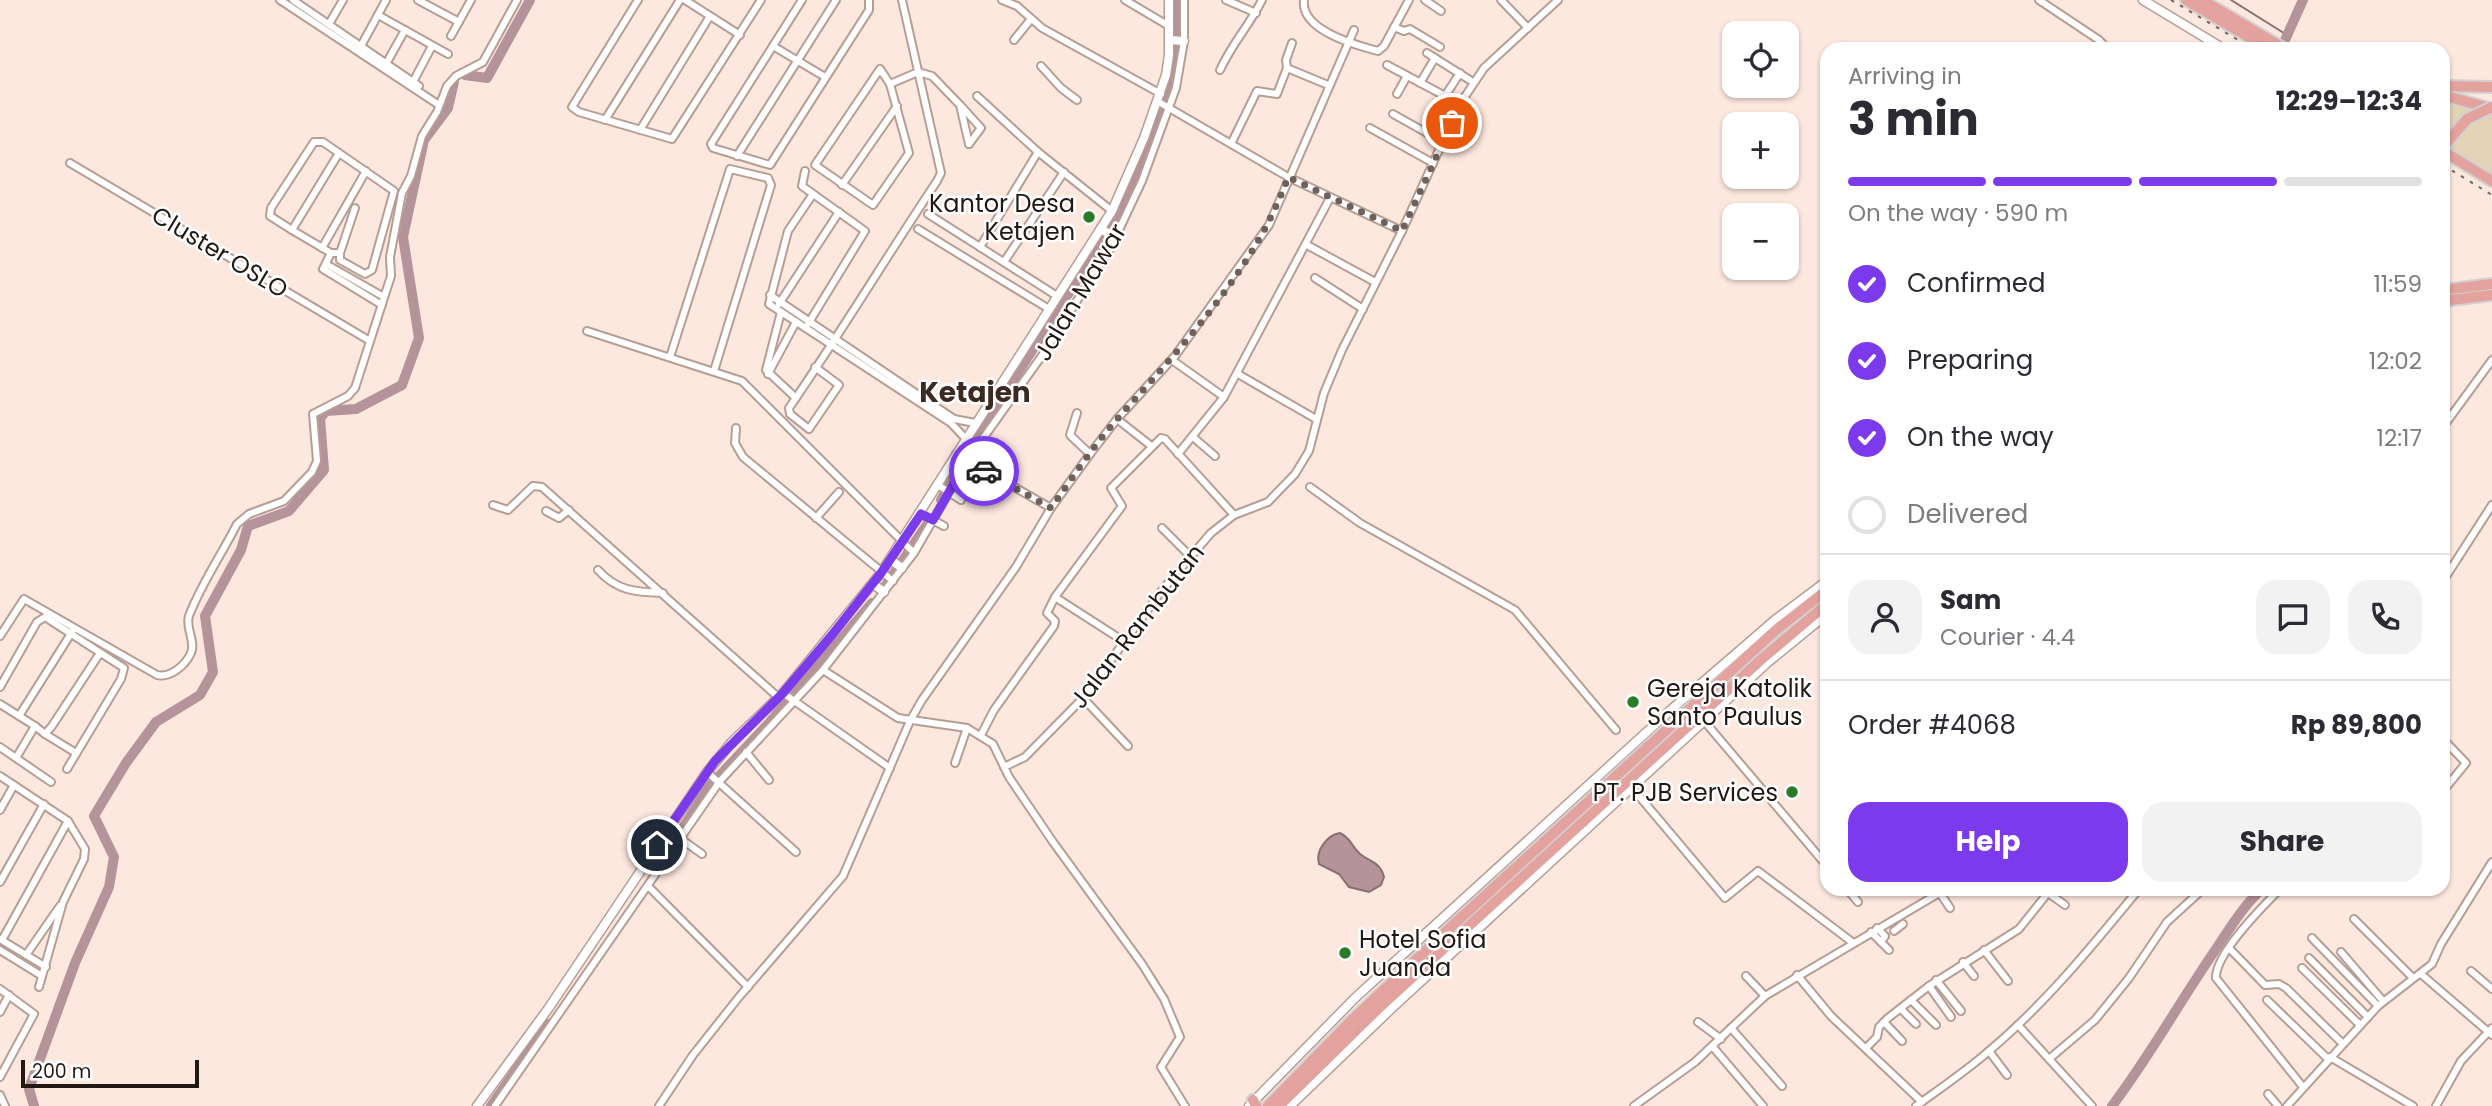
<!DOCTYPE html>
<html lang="en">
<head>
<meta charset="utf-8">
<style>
  :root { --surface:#fff; --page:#f2f2f3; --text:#2b2b33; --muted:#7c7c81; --line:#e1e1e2; --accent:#7c3aed }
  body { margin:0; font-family:Poppins,sans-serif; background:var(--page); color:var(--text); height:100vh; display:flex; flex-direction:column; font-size:26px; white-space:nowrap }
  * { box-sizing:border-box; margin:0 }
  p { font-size:23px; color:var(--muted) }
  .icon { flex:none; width:38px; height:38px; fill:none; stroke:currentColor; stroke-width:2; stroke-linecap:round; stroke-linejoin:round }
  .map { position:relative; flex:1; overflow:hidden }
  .panel { position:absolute; left:1820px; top:42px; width:630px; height:854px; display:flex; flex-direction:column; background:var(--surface); border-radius:21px; box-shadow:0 2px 5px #0004 }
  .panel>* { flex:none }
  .buttons { position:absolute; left:1722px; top:21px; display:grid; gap:14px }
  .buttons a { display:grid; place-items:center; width:77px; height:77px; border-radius:14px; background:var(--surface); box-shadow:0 2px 5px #0004; font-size:35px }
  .scale { position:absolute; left:21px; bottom:18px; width:178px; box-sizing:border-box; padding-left:7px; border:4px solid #211815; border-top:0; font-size:19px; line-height:24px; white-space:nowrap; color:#211815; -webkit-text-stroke:5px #fff; paint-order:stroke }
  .pin { position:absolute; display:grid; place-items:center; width:60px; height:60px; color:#fff; margin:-30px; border:4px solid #fff; border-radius:50%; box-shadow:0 2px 7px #0007 }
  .courier { position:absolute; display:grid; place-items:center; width:70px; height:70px; margin:-35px; border:5px solid #7c3aed; border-radius:50%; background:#fff; color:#222; box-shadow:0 2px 9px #0007 }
  .headline em { font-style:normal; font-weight:700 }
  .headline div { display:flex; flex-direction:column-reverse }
  .headline { display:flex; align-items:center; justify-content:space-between; height:119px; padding:0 28px }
  h1 { font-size:46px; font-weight:700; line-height:52px }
  .bar { display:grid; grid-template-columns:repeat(4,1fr); gap:10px 7px; align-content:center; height:84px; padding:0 28px }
  .bar i { height:9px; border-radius:5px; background:var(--line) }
  .bar .active { background:var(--accent) }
  .bar p { grid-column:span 4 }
  .line { display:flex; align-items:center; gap:18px; padding:0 28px; border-top:2px solid var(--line) }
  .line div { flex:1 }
  .round { display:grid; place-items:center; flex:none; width:74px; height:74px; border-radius:21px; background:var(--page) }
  ol { padding:0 28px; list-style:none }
  li { display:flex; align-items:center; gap:21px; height:77px }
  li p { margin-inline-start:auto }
  li .icon { padding:7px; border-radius:50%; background:var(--accent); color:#fff; stroke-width:4 }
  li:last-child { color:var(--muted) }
  li i { width:38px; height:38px; border:4px solid var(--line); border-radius:50% }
  .cta { display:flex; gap:14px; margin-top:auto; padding:14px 28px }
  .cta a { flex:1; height:80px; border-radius:21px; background:var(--accent); color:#fff; font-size:28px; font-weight:700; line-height:80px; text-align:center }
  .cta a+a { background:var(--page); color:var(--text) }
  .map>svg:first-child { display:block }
</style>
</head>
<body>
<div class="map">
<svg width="2492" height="1106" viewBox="0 0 2492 1106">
  <rect width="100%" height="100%" fill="#fde8df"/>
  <path fill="#e2d3b7" d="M2443,97l49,7v72l-49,-30z"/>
  <path fill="#b5939a" stroke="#896e72" stroke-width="2" d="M1340,833c11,5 11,13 20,21 10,8 20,8 24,23l-3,8 -12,7 -20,-5 -10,-13 -20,-10c-4,-13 8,-29 21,-31z"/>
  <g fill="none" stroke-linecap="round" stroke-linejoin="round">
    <path stroke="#896e72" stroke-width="2" d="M2231,0l56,35"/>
    <g stroke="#b5939a" stroke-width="10">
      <path d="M2281,49l22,-49"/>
      <path d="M465,75l22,3 43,-78"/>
      <path d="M941,500l35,-62 142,-222 20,-45 34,-99 5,-72"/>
      <path d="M884,588l44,-65"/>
      <path d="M673,844l35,-56 61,-65 103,-120"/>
      <path d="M34,1106l-5,-17 46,-126 34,-76 5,-30 -20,-41 32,-53 30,-41 44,-27 13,-23 -8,-56 36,-66 7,-24 41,-15 35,-41 -4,-52 6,-7 30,-2 46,-24 17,-47 -16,-101 21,-97 24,-32 6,-26"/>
      <path d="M491,1106l57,-82"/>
      <path d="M2112,1106c38,-50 68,-105 104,-157 14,-21 27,-43 46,-60"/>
    </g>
    <defs>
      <g id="minor">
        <path d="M280,0l159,105"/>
        <path d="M293,0l126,86"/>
        <path d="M418,0l41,22"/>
        <path d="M638,0l-66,107 7,5 93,27 89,-139"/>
        <path d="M685,0l55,35"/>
        <path d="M802,0l-91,144 2,4 57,17 99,-155v-10"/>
        <path d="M1002,0l15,6 25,22 119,66"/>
        <path d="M1125,0l44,26"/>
        <path d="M1226,0l30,13"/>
        <path d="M1304,0c-4,30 51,45 74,51l6,-5 25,-46"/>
        <path d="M1425,0l16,11"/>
        <path d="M1501,0l27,28"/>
        <path d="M2039,0l60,40 9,9"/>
        <path d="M378,15l70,39"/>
        <path d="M329,24l14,-24"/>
        <path d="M1394,27l10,4 6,-2 30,18"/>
        <path d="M451,36l20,-36"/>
        <path d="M1014,40l17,-21"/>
        <path d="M361,46l25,-46"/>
        <path d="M773,46l52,31"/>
        <path d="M1427,53l46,29"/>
        <path d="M386,64l19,-34"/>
        <path d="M1387,65l73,39"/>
        <path d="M1041,66l20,22 16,12"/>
        <path d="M1287,68l41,17"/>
        <path d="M880,69l10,15 19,69 -36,52 -58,-40z"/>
        <path d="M1220,70c13,-28 29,-44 42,-70"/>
        <path d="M413,82l19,-36"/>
        <path d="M1420,83l15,-25"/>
        <path d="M890,84l28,-12 14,4 28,29 9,39"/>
        <path d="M1397,94l10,-18"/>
        <path d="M977,96l61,56 74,59"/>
        <path d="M1445,96l15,-23"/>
        <path d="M1157,101l131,76 114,54"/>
        <path d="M961,106l20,22 -12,16"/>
        <path d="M1393,114l50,28"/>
        <path d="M605,120l75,-120"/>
        <path d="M1370,128l63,35"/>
        <path d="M640,130l70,-114"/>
        <path d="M1231,144l26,-53 20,3 10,-26 -1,-8 6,-17"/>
        <path d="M737,156l99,-156"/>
        <path d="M70,163l300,178"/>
        <path d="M805,171l-3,15 63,45 -57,93"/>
        <path d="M842,185l55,-79"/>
        <path d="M813,194l-25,37 -19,73 182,119 14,15"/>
        <path d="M355,208l-15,45h-9l-8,16 59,36"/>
        <path d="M928,214l129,82"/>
        <path d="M918,229l131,80"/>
        <path d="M292,230l-22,-14 1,-8 43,-66h9l16,11"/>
        <path d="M1307,245l68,37"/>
        <path d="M980,247l58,-95"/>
        <path d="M322,248l44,-77"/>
        <path d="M331,253l-39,-23 47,-77 55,38 -22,79 -7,4 -25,-14v-7"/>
        <path d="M1004,262l60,-90"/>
        <path d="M326,264l58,33"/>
        <path d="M1315,278l48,31"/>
        <path d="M770,295l184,124 21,4"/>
        <path d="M779,304l60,-92"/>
        <path d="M781,312l-15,58 30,28"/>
        <path d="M587,331l155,50 172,172"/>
        <path d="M670,357l60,-188 38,9 3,7 -57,186"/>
        <path d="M1172,360l52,37"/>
        <path d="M815,367l24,18 -30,44 -19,-15 -1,-6c51,-74 98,-152 148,-227l4,-8 -39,-173"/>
        <path d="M768,374l28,-52"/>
        <path d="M1238,374l78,45"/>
        <path d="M1077,413l-7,22 20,19"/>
        <path d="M1117,419l33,26"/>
        <path d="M2443,427l49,-67"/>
        <path d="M736,428l-1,15 8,14 150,124"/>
        <path d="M1193,437l22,19"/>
        <path d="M956,454l95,54"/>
        <path d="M1178,454l46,-57 106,-199"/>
        <path d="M938,485l23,15"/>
        <path d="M1310,487l50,36 155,87 101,120"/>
        <path d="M493,505l15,5 25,-24 9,1 236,210"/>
        <path d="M546,511l13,7 10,-8"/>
        <path d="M921,514l23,12"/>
        <path d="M816,518l23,-26"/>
        <path d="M1162,528l28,28"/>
        <path d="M598,570c19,21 37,22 65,23"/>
        <path d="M2443,581l49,-76"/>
        <path d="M1055,597l70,45"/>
        <path d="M0,636l24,-37 133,76c13,3 28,-9 34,-22 5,-12 -6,-25 -2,-37 12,-32 33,-62 48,-92l12,-10 35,-13 28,-29 5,-11 -4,-47 35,-18 7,-8 36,-112 -1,-19 12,-64 9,-17 11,-40 15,-24 10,-26 9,-10 27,-14 34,-62"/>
        <path d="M823,670l75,48 69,10 26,16 16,33 44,65 89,122 22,35 16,38 -19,30 24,39"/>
        <path d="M0,687l37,-65 8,-5 79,51 -3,11 -54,90"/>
        <path d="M783,693l107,75"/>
        <path d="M1083,698l45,48"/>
        <path d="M0,704l35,22 -19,32"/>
        <path d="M19,716l53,-84"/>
        <path d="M1705,722l122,144"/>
        <path d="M35,726l10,8 7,-8 48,-73"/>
        <path d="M45,734l31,19"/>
        <path d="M981,735l13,-25 60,-84 1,-5 -8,-8 8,-16 67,-91 -11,-18 50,-50 4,1 69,76"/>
        <path d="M2443,739l23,24 -23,28"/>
        <path d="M0,747l51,35"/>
        <path d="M746,752l23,28"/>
        <path d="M955,763l12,-35"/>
        <path d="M1004,767l21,-10 58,-59 80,-109 48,-56 23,-18 34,-13 27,-28 14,-23 15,-58 18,-43 60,-119 58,-127 24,-36 74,-68"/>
        <path d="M707,772l89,80"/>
        <path d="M0,776l68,45 17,28 -1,10 -21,43 -24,85"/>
        <path d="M1633,789l92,109 33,-27 94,71"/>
        <path d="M0,810l14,-25"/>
        <path d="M667,829l35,25"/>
        <path d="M0,882l44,-78"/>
        <path d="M648,886l100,101"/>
        <path d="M1847,889l11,13"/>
        <path d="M2280,889c-17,17 -65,65 -64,89l87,109"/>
        <path d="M1940,893l10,15"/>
        <path d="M2048,893l17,12"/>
        <path d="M2354,919l59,59"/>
        <path d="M1877,928l8,8 -4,6"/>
        <path d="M1894,931l9,-7"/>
        <path d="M1871,932l18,18"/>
        <path d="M2312,938l66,68"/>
        <path d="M0,939l46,28"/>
        <path d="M2,940l66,-119"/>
        <path d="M2230,949l35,36 14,-1 7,4 57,56"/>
        <path d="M0,950l42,26"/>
        <path d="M1984,950l24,31"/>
        <path d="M2341,952l42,49"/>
        <path d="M26,955l34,-49"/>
        <path d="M2309,958l59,59"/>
        <path d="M1963,962l11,14"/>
        <path d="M2302,968l58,57"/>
        <path d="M2471,971l21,18"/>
        <path d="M2421,974l71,61"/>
        <path d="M1797,975l34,41 91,86"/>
        <path d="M1746,976l19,20"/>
        <path d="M1936,980l25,31"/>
        <path d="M1929,986l22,31"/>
        <path d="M0,989l34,25 -34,63"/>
        <path d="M1911,1000l25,25"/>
        <path d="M2267,1000l61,59"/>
        <path d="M1901,1009l15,15"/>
        <path d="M0,1012l9,-17"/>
        <path d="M1698,1022l23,17"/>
        <path d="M1884,1022l18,19"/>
        <path d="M2018,1025l74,81"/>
        <path d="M1731,1028l51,58"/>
        <path d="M1713,1047l50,59"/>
        <path d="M1867,1047l10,-10 2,-10 9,-9 41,-32 90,-57 32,-40"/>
        <path d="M1989,1051l18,24"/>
        <path d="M2330,1057l83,49"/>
        <path d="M2049,1059l46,-39 34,-42 38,-56 36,-33"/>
        <path d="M2268,1094l10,12"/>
        <path d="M0,1095l5,11"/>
        <path d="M495,1106l225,-325 103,-111 91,-117 53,-92 74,-104 69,-108 32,-68 34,-93 8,-47v-41"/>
        <path d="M659,1106l34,-51 46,-58 104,-121 67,-155 12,-21 94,-133 35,-59 39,-54 27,-35 58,-63 94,-131 85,-195"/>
        <path d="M1634,1106l61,-44 70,-66 181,-107"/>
        <path d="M1916,1106c25,-18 50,-35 73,-55 56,-47 104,-106 150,-162"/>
        <path d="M2287,1106l91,-100 54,-42 9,-20 51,-82"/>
        <path d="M2436,1106l25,-45 31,-33"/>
      </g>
      <g id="tertiary">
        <path d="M2143,0l81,49"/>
        <path d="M1169,40l15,1"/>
        <path d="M1101,229l15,9"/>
        <path d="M891,560l11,8"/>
        <path d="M873,584l11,8"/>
        <path d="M477,1106l71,-97 159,-237 24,-29 52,-50 98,-120 231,-362 32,-73 22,-63 3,-20v-55"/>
        <path d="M1249,1106l106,-108 318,-290 102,-88 52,-39"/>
        <path d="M1290,1106l103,-99 374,-344 60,-49"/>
      </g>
      <g id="trunk">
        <path d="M2186,0l83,49"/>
        <path d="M2202,0l83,49"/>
        <path d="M2443,86l49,1"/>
        <path d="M2443,95l49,14"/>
        <path d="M2443,151l49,30"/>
        <path d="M2443,290l49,-6"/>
        <path d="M2443,301l49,-6"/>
        <path d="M1253,1100l3,6"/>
        <path d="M1268,1106l83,-85 101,-95 325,-297 50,-39"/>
        <path d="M1279,1106l102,-100 382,-348 64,-54"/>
      </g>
    </defs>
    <use href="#minor" stroke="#b69e94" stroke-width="10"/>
    <use href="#tertiary" stroke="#b69e94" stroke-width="11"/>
    <use href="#trunk" stroke="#d3d1d0" stroke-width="14"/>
    <use href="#minor" stroke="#fff" stroke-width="6"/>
    <use href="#tertiary" stroke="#fff" stroke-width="8"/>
    <use href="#trunk" stroke="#e3a29e" stroke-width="10"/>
    <g stroke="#736560" stroke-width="2" stroke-dasharray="3.5 7" stroke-linecap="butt">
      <path d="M2171,0l82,49"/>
      <path d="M2443,165l49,30"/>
    </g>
    <defs>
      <path id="trunk-bridge" d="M2443,147l24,-28 25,-12"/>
    </defs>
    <use href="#trunk-bridge" stroke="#d3d1d0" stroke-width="14" stroke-linecap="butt"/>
    <use href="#trunk-bridge" stroke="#e3a29e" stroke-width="10"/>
  </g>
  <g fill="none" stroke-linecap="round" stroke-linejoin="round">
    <path stroke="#6e615c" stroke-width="7" stroke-dasharray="0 12.6" d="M984,471l67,37c22,-31 43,-63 68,-91 64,-72 136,-148 169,-240l114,54 50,-108"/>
    <path stroke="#7c3aed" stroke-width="9" d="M657,845l58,-84 68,-68 49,-58 49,-62 40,-59 12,6 34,-59 17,10"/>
  </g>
  <g fill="#297c28" stroke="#fff" stroke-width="2.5">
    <circle cx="1089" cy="217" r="7"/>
    <circle cx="1633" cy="702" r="7"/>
    <circle cx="1792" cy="792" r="7"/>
    <circle cx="1345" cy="953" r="7"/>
  </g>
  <g text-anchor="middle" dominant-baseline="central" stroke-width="5" stroke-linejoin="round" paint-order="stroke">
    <g font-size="24" fill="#211815" stroke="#fff" text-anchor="end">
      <text x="1075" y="203">Kantor Desa<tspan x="1075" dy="28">Ketajen</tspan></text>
      <text x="1647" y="688" text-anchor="start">Gereja Katolik<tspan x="1647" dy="28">Santo Paulus</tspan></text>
      <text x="1778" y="792">PT. PJB Services</text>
      <text x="1359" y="939" text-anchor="start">Hotel Sofia<tspan x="1359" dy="28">Juanda</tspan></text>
    </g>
    <g font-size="24" fill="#211815" stroke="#fff">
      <text transform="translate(220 252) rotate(31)">Cluster OSLO</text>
      <text transform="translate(1080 292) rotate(-59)">Jalan Mawar</text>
      <text transform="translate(1137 626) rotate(-52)">Jalan Rambutan</text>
    </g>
    <g font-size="28" font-weight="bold" fill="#3c2921" stroke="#fff">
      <text x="975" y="392">Ketajen</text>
    </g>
  </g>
</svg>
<div class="buttons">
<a><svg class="icon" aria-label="locate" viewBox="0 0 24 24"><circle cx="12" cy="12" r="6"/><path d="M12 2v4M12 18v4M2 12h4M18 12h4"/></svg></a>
<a>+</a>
<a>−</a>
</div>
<div class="scale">200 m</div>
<div class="pin" style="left:1452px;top:123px;background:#ea580c"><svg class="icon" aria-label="bag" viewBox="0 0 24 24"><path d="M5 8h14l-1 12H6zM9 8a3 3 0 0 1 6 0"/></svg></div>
<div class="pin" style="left:657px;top:845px;background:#1f2937"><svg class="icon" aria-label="home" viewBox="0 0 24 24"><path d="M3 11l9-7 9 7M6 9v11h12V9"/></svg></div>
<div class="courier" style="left:984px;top:471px"><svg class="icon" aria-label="car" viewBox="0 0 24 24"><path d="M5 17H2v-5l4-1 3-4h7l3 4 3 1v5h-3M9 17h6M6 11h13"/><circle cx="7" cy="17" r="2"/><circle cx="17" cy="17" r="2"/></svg></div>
<section class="panel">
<div class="headline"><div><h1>3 min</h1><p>Arriving in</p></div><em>12:29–12:34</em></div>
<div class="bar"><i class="active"></i><i class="active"></i><i class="active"></i><i></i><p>On the way · 590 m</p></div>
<ol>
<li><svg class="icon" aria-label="check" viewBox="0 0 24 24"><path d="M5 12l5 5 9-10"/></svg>Confirmed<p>11:59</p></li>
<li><svg class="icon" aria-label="check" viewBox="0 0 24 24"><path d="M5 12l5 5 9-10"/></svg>Preparing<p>12:02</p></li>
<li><svg class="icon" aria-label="check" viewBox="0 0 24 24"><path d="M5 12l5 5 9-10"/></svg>On the way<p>12:17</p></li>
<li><i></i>Delivered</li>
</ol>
<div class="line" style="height:126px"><a class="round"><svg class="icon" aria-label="person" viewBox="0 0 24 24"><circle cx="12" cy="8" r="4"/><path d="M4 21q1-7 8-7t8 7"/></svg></a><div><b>Sam</b><p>Courier · 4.4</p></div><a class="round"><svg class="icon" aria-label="chat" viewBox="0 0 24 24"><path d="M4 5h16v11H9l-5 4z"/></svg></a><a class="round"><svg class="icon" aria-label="phone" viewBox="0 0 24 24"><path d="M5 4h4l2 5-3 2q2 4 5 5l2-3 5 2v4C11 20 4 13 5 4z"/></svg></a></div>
<div class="line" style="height:91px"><div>Order #4068</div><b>Rp 89,800</b></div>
<div class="cta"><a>Help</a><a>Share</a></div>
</section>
</div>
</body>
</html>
